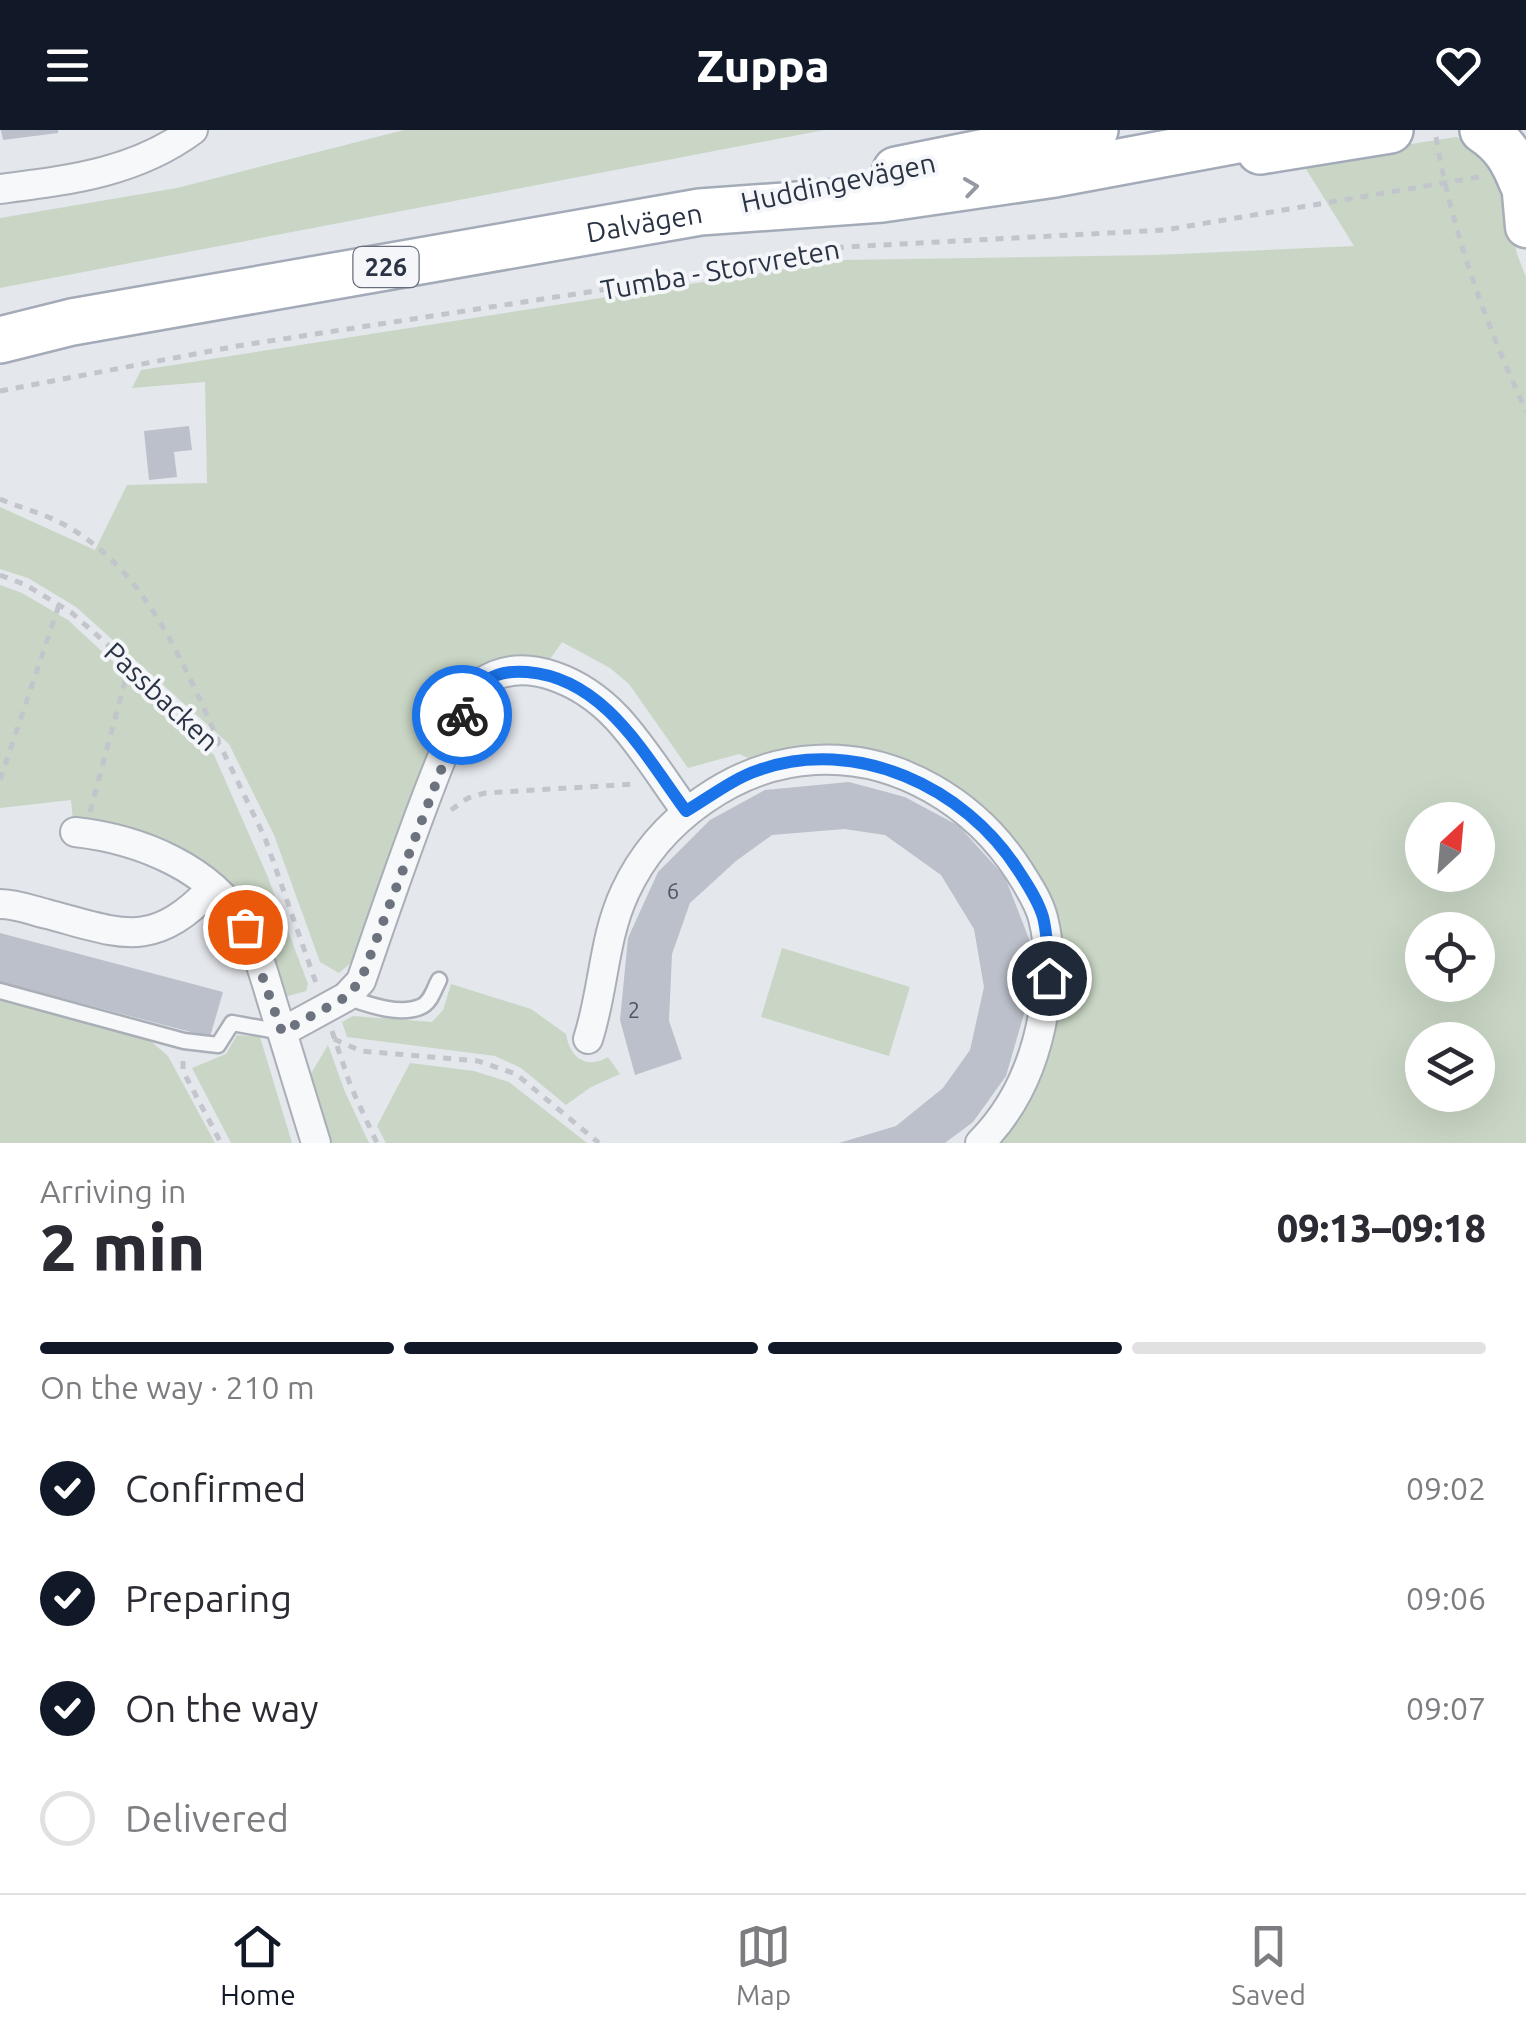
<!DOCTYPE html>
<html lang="en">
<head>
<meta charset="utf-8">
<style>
  :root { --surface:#fff; --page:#f7f7f7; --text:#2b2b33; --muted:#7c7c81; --line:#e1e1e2; --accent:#111827 }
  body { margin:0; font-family:Ubuntu,sans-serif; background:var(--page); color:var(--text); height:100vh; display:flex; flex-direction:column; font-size:38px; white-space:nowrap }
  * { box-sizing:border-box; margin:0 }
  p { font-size:32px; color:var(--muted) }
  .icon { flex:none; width:55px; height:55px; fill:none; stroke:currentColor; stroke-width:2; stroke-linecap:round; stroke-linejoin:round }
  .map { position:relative; height:1013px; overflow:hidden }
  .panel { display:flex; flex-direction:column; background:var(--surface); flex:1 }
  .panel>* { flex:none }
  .needle { width:65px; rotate:26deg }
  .tools { position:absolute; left:1405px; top:672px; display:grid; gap:20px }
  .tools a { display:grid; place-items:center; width:90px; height:90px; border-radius:50%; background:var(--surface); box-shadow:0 10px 40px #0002; font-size:50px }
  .pin { position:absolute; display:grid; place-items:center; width:85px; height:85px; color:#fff; margin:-42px; border:5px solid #fff; border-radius:50%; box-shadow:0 2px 10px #0007 }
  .courier { position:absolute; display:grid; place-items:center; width:100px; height:100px; margin:-50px; border:8px solid #1a73e8; border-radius:50%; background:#fff; color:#222; box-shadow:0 2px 12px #0007 }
  .head em { font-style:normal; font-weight:800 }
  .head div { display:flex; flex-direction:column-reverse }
  .head { display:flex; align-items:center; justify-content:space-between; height:170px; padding:0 40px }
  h1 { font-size:65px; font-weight:800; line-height:75px }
  .bar { display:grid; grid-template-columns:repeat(4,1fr); gap:15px 10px; align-content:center; height:120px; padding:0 40px }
  .bar i { height:12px; border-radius:8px; background:var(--line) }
  .bar .selected { background:var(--accent) }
  .bar p { grid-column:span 4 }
  ol { padding:0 40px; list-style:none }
  li { display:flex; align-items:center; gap:30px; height:110px }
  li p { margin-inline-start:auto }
  li .icon { padding:10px; border-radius:50%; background:var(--accent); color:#fff; stroke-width:4 }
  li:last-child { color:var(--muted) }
  li i { width:55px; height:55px; border:5px solid var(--line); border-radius:50% }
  header { display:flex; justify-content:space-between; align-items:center; height:130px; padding:0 40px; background:var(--accent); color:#fff; font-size:45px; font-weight:800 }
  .tabs { display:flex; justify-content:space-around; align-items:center; height:140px; border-top:2px solid var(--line); background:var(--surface); font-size:28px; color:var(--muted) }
  .tabs a { display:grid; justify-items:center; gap:5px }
  .tabs .selected { color:var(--accent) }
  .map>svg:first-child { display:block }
</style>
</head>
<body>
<header><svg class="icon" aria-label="menu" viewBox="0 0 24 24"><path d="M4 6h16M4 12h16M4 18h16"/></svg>Zuppa<svg class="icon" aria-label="heart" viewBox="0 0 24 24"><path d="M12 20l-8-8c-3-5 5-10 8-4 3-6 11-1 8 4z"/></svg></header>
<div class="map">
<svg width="1526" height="1013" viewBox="0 0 1526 1013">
  <rect width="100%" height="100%" fill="#e4e7ec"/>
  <g fill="#c9d6c5" fill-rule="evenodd">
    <path d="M404,0h420l-824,158v-70l177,-30z"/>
    <path d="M1456,7l29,9 10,12 22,96 9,23v866h-529l21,-26 22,-39 23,-92 -13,-78 -36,-65 -24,-29 -36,-27 -199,-26 -16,-7 -51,14 -59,-84 -19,-16 -48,-26 -14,20 -41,-3 -40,17 -26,45 -87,239 -15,13 -19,-11 -46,-127 -45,-91 -153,-137 -48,-29 -28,-9v-62l95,43 32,-65 80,-2 -2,-101 -73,6 9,-18 703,-110 311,-5 199,-9 -53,-85zM1422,690h56v55h-56zM1422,800h56v55h-56zM1422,910h56v55h-56z"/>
    <path d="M0,455l22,8 46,27 146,135 53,120 41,109 -2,7 -28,8 -25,-79 -84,-75 -52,-20 -44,-4 -2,-21 -71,8z"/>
    <path d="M782,818l128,39 -21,69 -128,-39z"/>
    <path d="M451,854l80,25 35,25c4,24 21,36 42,23l12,17 -29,13 -25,18 -45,-37 -26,-12 -148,-19 -5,-15 11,-6 79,6 11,-12z"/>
    <path d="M0,870l147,38 21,18 47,87h-215z"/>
    <path d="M237,905l23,2 32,106h-61l-39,-75 34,-14z"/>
    <path d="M328,915l17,47 24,51h-40l-20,-66z"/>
    <path d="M410,933l64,8 35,11 78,61h-201l-9,-17z"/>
  </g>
  <g fill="#bbc0ca">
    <path d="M1,0h57v3l-55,7z"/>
    <path d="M189,296l3,24 -18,2 3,25 -28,3 -5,-49z"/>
    <path d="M849,652l56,15 54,29 46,51 26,67 -3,56 -22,76 -33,46 -28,21h-106l57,-17 47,-38 27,-38 14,-63 -10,-58 -33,-54 -56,-40 -41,-6 -72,6 -36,26 -46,42 -18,51 -3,67 13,38 -47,16 -15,-55 8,-82 30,-66 52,-52 55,-30z"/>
    <path d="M0,803l223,59 -13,45 -210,-55z"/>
  </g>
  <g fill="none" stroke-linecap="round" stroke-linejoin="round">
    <defs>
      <g id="service">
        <path d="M0,861l184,50 34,4 14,-22 50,9"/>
        <path d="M346,867c21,7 53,19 74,10 11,-4 14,-18 19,-27"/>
      </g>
      <g id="minor">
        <path d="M0,59c69,-9 135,-16 193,-59"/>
        <path d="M75,702c64,7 138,36 171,96 16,31 24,71 36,104"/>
        <path d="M0,774c16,0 31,6 47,10 76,20 105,37 165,-26"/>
        <path d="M588,909c16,-49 15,-100 37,-147 33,-72 111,-128 190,-132 83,-5 161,44 204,111 9,14 20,31 24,47 8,31 6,60 1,91 -8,51 -27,97 -64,134"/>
        <path d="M316,1013l-34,-111 64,-35 15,-16c16,-46 94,-280 120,-298 45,-31 104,1 136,35 26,28 47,63 69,93"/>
      </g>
      <path id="secondary" d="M1522,52l4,45"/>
      <g id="primary">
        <path d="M1483,0c21,14 30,29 39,52"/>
        <path d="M1260,21l130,-21"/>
        <path d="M896,40l199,-40"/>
        <path id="s1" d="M0,210l72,-18 628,-110 182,-13 173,-25 236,-44"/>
      </g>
    </defs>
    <use href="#service" stroke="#a9aeb7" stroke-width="19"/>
    <use href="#minor" stroke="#a9aeb7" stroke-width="32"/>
    <use href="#secondary" stroke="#a9aeb7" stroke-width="45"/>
    <use href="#primary" stroke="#a3abb8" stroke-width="50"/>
    <g stroke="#c2c5cb" stroke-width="5" stroke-dasharray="8 8" stroke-linecap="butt">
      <path d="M1436,7c16,96 50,187 90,274"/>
      <path d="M0,261l237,-45 358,-55 249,-44 321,-17 320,-54"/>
      <path d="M0,369c21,9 45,15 65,26 82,46 117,136 154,217"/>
      <path d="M0,445l26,10 46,28 148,132 45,93 51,145"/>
      <path d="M0,650l59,-175"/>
      <path d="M451,680l17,-12 17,-5 150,-9"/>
      <path d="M90,682l39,-146"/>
      <path d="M332,901l19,56 26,56"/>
      <path d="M334,909l27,12 117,10 38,13 83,69"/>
      <path d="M183,931v10l38,72"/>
    </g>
    <use href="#service" stroke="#f7f8fa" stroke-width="14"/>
    <use href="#minor" stroke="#f7f8fa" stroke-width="28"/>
    <use href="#secondary" stroke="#fff" stroke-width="40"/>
    <use href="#primary" stroke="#fff" stroke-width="45"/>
  </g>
  <defs><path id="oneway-chevron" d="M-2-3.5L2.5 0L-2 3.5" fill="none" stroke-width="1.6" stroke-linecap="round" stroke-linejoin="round" transform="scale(2.5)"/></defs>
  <use stroke="#959aa2" href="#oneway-chevron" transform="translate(971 57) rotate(-8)"/>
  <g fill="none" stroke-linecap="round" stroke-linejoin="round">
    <path stroke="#6c737f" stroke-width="10" stroke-dasharray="0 18" d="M245,797l37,105 64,-35 15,-17 101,-265"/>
    <path stroke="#1a73e8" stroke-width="12" d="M462,585c16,-31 27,-46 65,-43 77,6 117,82 159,139 22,-13 48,-33 73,-41 97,-34 206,17 259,100 9,14 20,30 25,47 5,20 5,40 6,61"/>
  </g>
  <g text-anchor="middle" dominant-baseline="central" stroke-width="8" stroke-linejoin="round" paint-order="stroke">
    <g font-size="22" fill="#4f5766">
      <text x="673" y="760">6</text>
      <text x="634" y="879">2</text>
    </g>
    <rect fill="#f4f6f9" stroke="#676e7b" stroke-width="2.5" x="353.5" y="117" width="65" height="40" rx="8"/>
    <g font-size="25" font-weight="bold" fill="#2b3445">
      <text x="386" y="137">226</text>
    </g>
    <g font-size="28" fill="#2b3445" stroke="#f4f6f9">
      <text transform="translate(838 52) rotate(-12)">Huddingevägen</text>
      <text stroke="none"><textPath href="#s1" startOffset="655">Dalvägen</textPath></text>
      <text transform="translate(720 139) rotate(-10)">Tumba - Storvreten</text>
      <text transform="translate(162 566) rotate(43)">Passbacken</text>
    </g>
  </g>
</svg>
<div class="tools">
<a><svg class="needle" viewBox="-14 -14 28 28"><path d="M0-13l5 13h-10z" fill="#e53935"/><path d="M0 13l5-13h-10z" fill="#7c7c81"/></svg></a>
<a><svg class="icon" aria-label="locate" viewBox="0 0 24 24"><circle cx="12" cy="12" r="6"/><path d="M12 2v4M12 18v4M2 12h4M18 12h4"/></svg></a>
<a><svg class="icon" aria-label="layers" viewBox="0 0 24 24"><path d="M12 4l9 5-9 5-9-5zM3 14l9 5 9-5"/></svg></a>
</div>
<div class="pin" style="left:245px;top:797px;background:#ea580c"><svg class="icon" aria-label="bag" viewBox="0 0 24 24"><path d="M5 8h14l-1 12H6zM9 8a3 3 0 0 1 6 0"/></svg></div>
<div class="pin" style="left:1049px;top:848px;background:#1f2937"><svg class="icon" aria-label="home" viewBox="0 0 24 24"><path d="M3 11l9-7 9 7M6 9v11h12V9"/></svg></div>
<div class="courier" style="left:462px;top:585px"><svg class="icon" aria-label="bike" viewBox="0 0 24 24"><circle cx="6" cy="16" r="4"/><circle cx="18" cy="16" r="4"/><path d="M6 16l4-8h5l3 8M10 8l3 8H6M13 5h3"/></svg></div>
</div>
<section class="panel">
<div class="head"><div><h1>2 min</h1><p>Arriving in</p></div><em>09:13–09:18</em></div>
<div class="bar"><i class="selected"></i><i class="selected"></i><i class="selected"></i><i></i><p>On the way · 210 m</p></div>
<ol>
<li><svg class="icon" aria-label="check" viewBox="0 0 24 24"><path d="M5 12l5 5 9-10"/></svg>Confirmed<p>09:02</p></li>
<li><svg class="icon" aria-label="check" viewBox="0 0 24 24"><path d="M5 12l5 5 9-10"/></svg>Preparing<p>09:06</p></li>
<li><svg class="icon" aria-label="check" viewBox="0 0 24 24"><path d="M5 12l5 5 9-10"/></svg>On the way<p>09:07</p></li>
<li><i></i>Delivered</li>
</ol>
</section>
<nav class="tabs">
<a class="selected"><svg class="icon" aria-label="home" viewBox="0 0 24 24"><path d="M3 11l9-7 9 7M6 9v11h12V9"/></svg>Home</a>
<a><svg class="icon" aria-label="map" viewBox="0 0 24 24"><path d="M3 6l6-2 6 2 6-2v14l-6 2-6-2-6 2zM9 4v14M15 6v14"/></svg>Map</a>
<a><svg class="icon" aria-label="saved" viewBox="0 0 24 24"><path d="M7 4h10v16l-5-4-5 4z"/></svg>Saved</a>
</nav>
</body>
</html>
